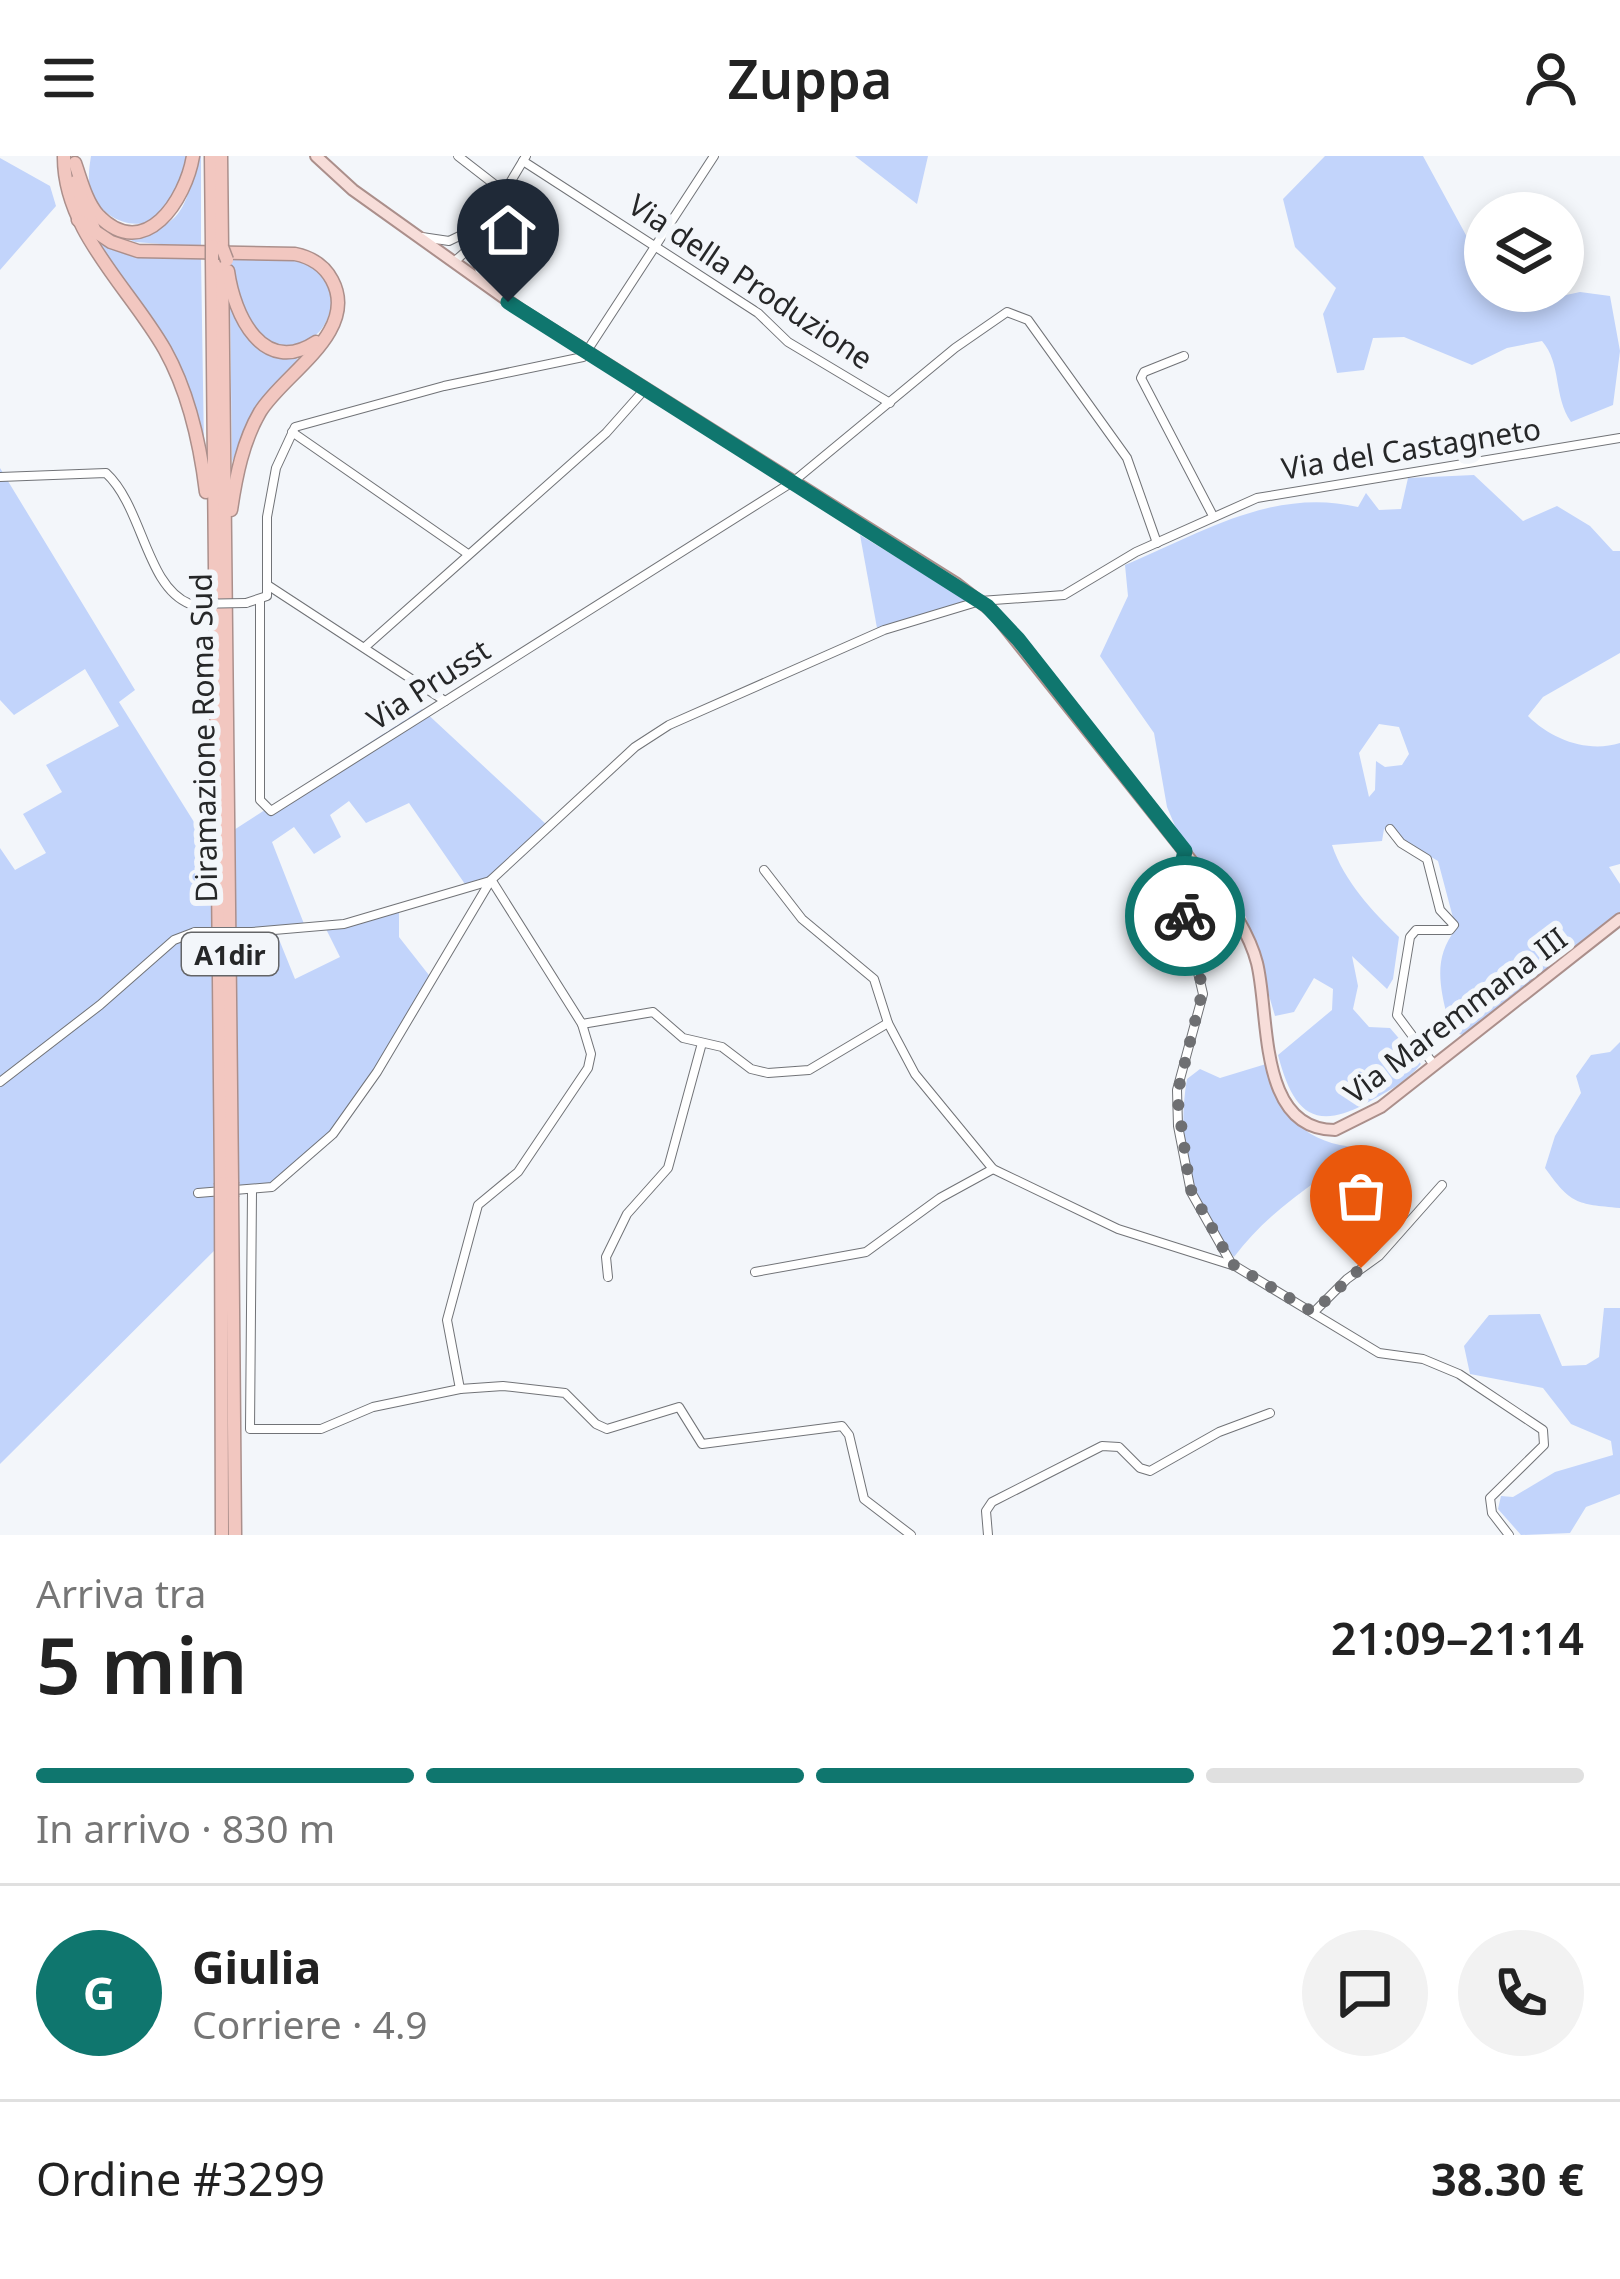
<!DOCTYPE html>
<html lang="it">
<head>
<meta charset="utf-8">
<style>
  :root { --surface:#fff; --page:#f2f2f2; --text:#222; --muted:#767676; --line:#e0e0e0; --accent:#0f766e }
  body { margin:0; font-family:"Noto Sans",sans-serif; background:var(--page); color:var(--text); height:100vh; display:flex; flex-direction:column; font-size:45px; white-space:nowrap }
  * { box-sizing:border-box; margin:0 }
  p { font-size:39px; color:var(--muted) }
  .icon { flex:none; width:66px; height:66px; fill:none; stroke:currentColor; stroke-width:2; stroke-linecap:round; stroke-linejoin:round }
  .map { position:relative; height:1379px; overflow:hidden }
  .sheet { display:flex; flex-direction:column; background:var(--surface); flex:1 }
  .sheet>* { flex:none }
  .controls { position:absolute; left:1464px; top:36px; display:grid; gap:24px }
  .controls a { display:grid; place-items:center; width:120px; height:120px; border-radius:50%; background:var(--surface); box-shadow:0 6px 18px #0003; font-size:60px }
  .pin { position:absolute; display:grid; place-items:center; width:102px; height:102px; color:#fff; margin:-123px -51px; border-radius:50% 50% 50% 0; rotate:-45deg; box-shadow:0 0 12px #0007 }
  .pin .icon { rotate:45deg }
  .courier { position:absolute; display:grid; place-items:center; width:120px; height:120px; margin:-60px; border:9px solid #0f766e; border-radius:50%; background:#fff; color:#222; box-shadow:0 3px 15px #0007 }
  .headline em { font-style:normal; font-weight:600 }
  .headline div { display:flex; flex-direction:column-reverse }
  .headline { display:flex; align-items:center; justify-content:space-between; height:204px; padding:0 36px }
  h1 { font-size:78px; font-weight:600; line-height:90px }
  .bar { display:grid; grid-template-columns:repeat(4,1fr); gap:18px 12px; align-content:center; height:144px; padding:0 36px }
  .bar i { height:15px; border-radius:9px; background:var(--line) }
  .bar .active { background:var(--accent) }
  .bar p { grid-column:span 4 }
  .line { display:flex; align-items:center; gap:30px; padding:0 36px; border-top:3px solid var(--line) }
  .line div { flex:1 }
  .round { display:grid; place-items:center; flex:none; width:126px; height:126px; border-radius:63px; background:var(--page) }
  header { display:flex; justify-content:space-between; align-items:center; height:156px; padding:0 36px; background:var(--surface); font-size:54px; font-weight:600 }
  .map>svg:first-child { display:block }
</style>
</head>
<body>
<header><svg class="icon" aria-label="menu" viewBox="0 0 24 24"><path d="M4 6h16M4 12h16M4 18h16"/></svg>Zuppa<svg class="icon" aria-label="person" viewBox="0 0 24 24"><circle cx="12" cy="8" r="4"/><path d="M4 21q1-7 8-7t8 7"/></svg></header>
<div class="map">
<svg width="1620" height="1379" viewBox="0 0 1620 1379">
  <rect width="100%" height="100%" fill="#f3f6fa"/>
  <g fill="#c2d4fb" fill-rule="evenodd">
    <path d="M91,0h97c-6,22 -12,45 -30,60 -22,18 -55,2 -66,-21 -5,-13 -3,-26 -1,-39z"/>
    <path d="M197,0h4v91l-66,-5 -25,-11c65,2 75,-10 87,-75z"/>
    <path d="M855,0h73l-11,48z"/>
    <path d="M1325,0h98l50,92 12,10v33h35l9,12 51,-11 30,4 10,55 -7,54 -42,17c-18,-26 -9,-58 -29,-81l-35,7 -35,17 -68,-28 -31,1 -9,32 -27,3 -14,-59 13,-26 -41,-41 -12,-48z"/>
    <path d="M0,2l50,28 6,20 -56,64z"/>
    <path d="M96,84l38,17 67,2 3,188 -13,-41z"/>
    <path d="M231,102c21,2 46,-4 66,1 62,19 33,114 -41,78l-25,-60z"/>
    <path d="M230,150l12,25 14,15 42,13 -46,55 -20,48z"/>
    <path d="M0,312l135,222 -16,12 90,144 213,-137 126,117 -57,54 -24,7 -58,-84 -43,20 -17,-22 -19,14 11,22 -27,17 -20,-27 -22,15 34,87 -30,3 19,47 45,-22 -15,-30 74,-19v29l33,42 -84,137 -68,66 -48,15 1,35 -233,232v-616l15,22 31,-17 -23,-39 39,-22 -16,-27 73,-39 -34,-57 -71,46 -14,-15z"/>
    <path d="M1474,319l49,46 34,-15 33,20 23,25h7v102l-77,44 -15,19c24,24 60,37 92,27v121l-11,3 11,17v28l-157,123 -12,-3c-9,-38 -21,-71 5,-103l-18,-68 -54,-32 -2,12 -50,4c12,36 40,66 67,92l-6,42 -6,10 -35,-33 6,30 -5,23 16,18 21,1 31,36c-16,19 -34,28 -56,40 -54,29 -73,4 -87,-49l54,-45 1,-21 -19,-11 -20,34 -19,4 -29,-99 -68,-84 -11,-26 -13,-74 -54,-77 28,-60 -3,-31c76,-32 149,-78 233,-58l8,-14 13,17 22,-1 7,-31zM1379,568l20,3 10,27 -7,11 -17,2 -9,-6 -1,29 -6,7 -10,-44z"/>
    <path d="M860,379l105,64 -3,6 -85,23z"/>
    <path d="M1620,886v166c-44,-4 -49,-4 -75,-40l10,-32 26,-43 -5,-17 15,-21 19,-3z"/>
    <path d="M1266,908c18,57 41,82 103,84l1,10 -27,29 -25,-7c-32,23 -60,45 -84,77 -41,-56 -59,-108 -47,-178l13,-10 20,9z"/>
    <path d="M1604,1152h16v186l-34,13 -16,26 -49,2 -23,-26 3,-13 12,1 42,-25 58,-17 -2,-14 -40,-17 -28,-36 -73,-14 -6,-28 25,-31 51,-1 22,52 24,-1 13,-8z"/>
  </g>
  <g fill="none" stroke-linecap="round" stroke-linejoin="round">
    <defs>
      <g id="minor">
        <path d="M458,0l45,35"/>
        <path d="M523,5l235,152 30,29 102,61"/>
        <path d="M422,81l27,4 31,-15"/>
        <path d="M472,93l11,31"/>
        <path d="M455,105l17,-15 54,-90"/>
        <path d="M1184,200l-40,16 -3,6 71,136"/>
        <path d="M292,276l176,122"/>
        <path d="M0,321l106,-4c37,34 40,114 84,131"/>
        <path d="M269,430l176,115"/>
        <path d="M260,445v199l11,11 523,-330 161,-133 52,-36 21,8 99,138 30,85"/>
        <path d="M246,447l21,-7v-79l9,-49 19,-41 149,-41 139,-29 131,-201"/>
        <path d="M365,491l241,-214 39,-44"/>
        <path d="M1390,673l11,14 26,16 13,51 14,15 -4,5h-34l-6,7 -13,78 37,50"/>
        <path d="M1184,698l-5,37 24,103 -26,96 1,36 13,66 40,71"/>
        <path d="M764,714l38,49 72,60 14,44 27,51 78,95 125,60 117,37 144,87 44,6 36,15 84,56 1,15 -54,53 2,15 17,22"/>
        <path d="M492,725l90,143 71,-12 30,26 39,9 29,22 17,4 41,-3 79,-47"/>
        <path d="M252,776l92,-8 146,-43"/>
        <path d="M582,868l9,30 -3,14 -70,104 -40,33 -31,115 13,69 43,-3 62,7 31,31 11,5 72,-22 23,37 140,-18 7,9 15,64 47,36"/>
        <path d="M0,926l100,-77 74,-65 21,-8"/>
        <path d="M252,1035l-2,238h71l52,-22 87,-18"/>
        <path d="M198,1037l74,-6 61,-53 44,-62 114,-192 144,-133 34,-22 215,-95 96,-29 84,-6 72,-43 121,-54 363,-60"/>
        <path d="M755,1116l111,-20 74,-54 53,-29"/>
        <path d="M608,1121l-2,-20 21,-43 41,-46 34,-125"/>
        <path d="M1313,1157l34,-34 32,-23 63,-71"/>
        <path d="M988,1379l-2,-24 6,-9 110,-56 17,1 21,21 10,3 69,-39 51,-19"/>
      </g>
      <path id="major" d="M316,0l37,34 168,120 436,274 36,28 245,307c8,14 15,28 19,44 13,52 0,167 78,167l46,-23 239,-188"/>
      <g id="highway">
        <path d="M64,0c-1,75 66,132 101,194 24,43 35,93 41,142"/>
        <path d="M211,0l1,90"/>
        <path d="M221,0l1,91"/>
        <path d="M75,7c6,17 11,38 23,52 47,49 88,-16 95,-59"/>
        <path d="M75,26l19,47"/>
        <path d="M78,64l33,22 27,9 157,3c15,3 29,11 37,26 28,52 -49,94 -72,132 -17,29 -24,64 -29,98"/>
        <path d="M212,104l9,923"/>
        <path d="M222,104l10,922"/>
        <path d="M228,115c6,44 35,106 88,71"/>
        <path d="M221,1041l1,338"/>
        <path d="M232,1041l3,338"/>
      </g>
    </defs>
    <use href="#minor" stroke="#717377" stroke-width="10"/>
    <use href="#major" stroke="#ab8f8b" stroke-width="14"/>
    <use href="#highway" stroke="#ab8f8b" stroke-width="15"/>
    <use href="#minor" stroke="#fff" stroke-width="8"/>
    <use href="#major" stroke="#f7ddd9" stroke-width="10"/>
    <use href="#highway" stroke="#f2c7c0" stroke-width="12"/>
    <defs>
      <g id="minor-bridge">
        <path d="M190,448l56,-1"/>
        <path d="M195,776h57"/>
      </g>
      <g id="highway-bridge">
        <path d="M212,90v14"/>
        <path d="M222,91l5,13"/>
        <path d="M232,1026v15"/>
        <path d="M221,1027v14"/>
      </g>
    </defs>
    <use href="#minor-bridge" stroke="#717377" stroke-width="10" stroke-linecap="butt"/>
    <use href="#highway-bridge" stroke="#ab8f8b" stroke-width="15" stroke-linecap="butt"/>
    <use href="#minor-bridge" stroke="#fff" stroke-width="8"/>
    <use href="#highway-bridge" stroke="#f2c7c0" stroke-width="12"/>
  </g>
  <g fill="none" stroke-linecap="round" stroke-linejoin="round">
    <path stroke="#6e6f72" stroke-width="12" stroke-dasharray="0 21.6" d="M1185,760l18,73 -26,106 13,93 42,76 81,48 48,-44"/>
    <path stroke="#0f766e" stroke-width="15" d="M508,146l479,304 31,33 167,212 -7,30 7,35"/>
  </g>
  <g text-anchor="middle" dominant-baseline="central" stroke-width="12" stroke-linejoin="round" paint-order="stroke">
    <rect fill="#f3f6fa" stroke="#646567" stroke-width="3" x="182" y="777" width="96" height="42" rx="9"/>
    <g font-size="27" font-weight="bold" fill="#262728">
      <text x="230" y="798">A1dir</text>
    </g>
    <g font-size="30" fill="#262728" stroke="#f3f6fa">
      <text transform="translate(751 125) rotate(34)">Via della Produzione</text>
      <text transform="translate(1411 292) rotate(-9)">Via del Castagneto</text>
      <text transform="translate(428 528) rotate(-33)">Via Prusst</text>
      <text transform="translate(203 582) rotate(-91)">Diramazione Roma Sud</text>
      <text transform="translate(1455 859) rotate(-37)">Via Maremmana III</text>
    </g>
  </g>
</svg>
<div class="controls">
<a><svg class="icon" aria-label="layers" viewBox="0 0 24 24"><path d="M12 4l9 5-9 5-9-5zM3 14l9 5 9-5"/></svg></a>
</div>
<div class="pin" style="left:1361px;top:1112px;background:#ea580c"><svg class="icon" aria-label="bag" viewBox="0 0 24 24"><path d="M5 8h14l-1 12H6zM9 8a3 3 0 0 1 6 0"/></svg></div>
<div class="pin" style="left:508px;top:146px;background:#1f2937"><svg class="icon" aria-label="home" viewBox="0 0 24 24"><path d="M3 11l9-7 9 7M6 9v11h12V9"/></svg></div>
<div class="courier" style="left:1185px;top:760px"><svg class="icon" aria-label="bike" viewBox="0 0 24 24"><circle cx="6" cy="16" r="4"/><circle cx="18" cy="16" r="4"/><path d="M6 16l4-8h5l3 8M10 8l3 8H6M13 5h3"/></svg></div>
</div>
<section class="sheet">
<div class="headline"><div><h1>5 min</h1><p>Arriva tra</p></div><em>21:09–21:14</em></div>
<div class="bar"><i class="active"></i><i class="active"></i><i class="active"></i><i></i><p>In arrivo · 830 m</p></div>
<div class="line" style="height:216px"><b class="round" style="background:var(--accent);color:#fff">G</b><div><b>Giulia</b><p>Corriere · 4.9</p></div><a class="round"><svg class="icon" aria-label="chat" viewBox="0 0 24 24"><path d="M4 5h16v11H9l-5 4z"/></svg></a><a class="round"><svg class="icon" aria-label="phone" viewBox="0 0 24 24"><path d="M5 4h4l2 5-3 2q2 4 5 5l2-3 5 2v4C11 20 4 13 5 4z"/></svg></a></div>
<div class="line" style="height:156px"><div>Ordine #3299</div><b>38.30 €</b></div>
</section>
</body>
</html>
